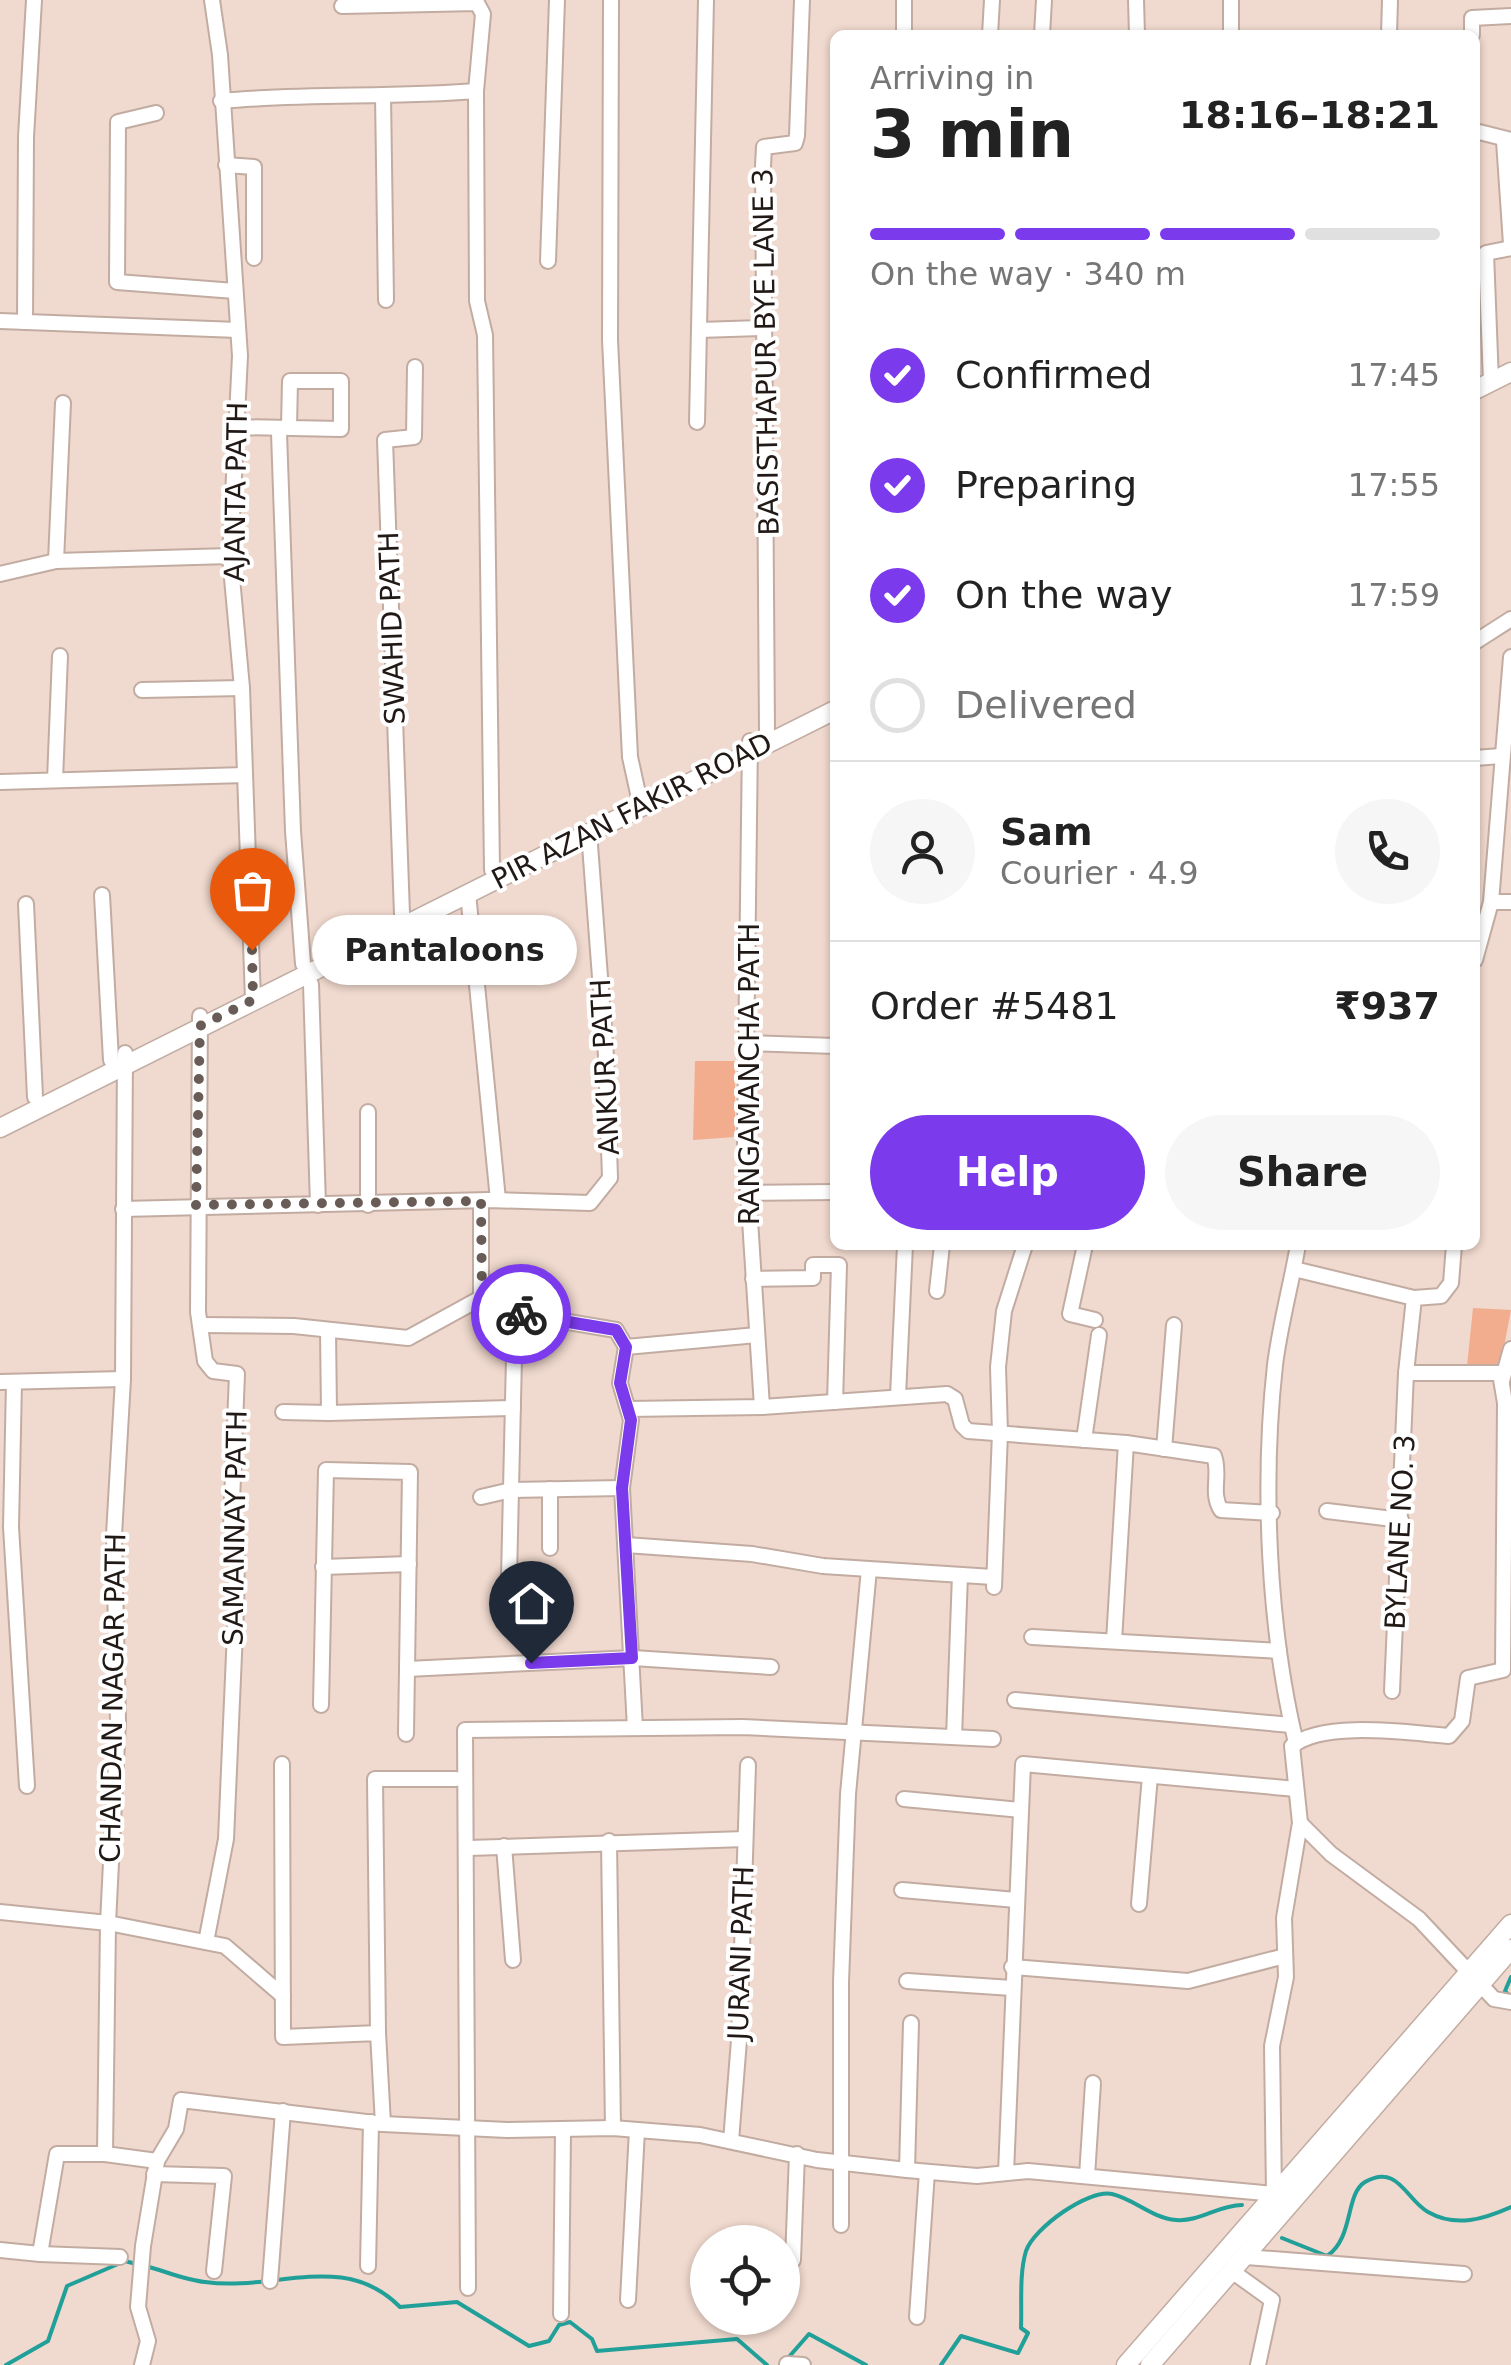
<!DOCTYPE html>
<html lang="en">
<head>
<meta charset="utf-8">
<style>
  :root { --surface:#fff; --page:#f6f6f6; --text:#222; --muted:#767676; --line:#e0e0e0; --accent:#7c3aed }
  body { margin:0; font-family:"DejaVu Sans",sans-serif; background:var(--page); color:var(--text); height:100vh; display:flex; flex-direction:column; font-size:38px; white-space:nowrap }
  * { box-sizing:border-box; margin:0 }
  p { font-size:32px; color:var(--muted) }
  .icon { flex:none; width:55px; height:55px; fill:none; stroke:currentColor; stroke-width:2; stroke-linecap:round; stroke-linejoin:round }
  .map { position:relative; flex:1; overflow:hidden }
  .side { position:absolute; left:830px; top:30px; width:650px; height:1220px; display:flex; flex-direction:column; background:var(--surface); border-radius:15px; box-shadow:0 2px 8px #0004 }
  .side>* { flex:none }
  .fabs { position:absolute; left:690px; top:2225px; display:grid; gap:20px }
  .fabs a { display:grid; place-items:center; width:110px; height:110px; border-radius:50%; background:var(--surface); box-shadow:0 2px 8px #0004; font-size:50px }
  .pin { position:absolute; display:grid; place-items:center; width:85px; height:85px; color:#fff; margin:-102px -42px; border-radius:50% 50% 50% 0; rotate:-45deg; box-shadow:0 0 10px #0007 }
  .pin .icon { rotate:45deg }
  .courier { position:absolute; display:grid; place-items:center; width:100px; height:100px; margin:-50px; border:8px solid #7c3aed; border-radius:50%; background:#fff; color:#222; box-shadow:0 2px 12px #0007 }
  .bubble { position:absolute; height:70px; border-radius:35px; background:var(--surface); box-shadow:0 2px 8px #0004; font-size:32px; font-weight:700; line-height:70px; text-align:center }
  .summary em { font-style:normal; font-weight:700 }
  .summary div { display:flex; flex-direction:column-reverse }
  .summary { display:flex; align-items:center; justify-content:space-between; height:170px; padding:0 40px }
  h1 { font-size:65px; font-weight:700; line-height:75px }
  .bar { display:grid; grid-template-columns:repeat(4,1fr); gap:15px 10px; align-content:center; height:120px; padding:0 40px }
  .bar i { height:12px; border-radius:8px; background:var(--line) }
  .bar .current { background:var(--accent) }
  .bar p { grid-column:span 4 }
  .line { display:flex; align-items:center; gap:25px; padding:0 40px; border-top:2px solid var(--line) }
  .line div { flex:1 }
  .round { display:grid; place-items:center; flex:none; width:105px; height:105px; border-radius:52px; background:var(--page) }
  ol { padding:0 40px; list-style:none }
  li { display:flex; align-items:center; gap:30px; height:110px }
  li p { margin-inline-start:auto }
  li .icon { padding:10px; border-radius:50%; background:var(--accent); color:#fff; stroke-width:4 }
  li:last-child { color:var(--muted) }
  li i { width:55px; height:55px; border:5px solid var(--line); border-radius:50% }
  .cta { display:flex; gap:20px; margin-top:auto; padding:20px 40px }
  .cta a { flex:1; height:115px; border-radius:60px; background:var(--accent); color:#fff; font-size:40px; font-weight:700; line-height:115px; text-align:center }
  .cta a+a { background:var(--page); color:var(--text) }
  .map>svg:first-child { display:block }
</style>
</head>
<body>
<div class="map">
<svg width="1511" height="2365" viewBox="0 0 1511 2365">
  <rect width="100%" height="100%" fill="#f0d9ce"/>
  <g fill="#f2ad8e">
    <path d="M695,1061h40v76l-42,3z"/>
    <path d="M1473,1308l38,2 -11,58 -33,-2z"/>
  </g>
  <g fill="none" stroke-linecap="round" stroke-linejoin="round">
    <g stroke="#21a099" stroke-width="4">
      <path d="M1511,1977l-6,14 6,7"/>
      <path d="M1282,2238l45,18c27,-18 18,-62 38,-74 33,-19 41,18 63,30 28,16 56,7 83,-5"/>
      <path d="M145,2266c20,5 40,14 60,16 69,10 139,-32 195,25l57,-5 72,44 20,-5 10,-16 11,-3 22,17 5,12 140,-12 30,26"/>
      <path d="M788,2358l21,-24 57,31"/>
      <path d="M6,2365l42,-24 19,-55 58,-25 11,3"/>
      <path d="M941,2365l20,-29 57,17 10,-20 -7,-5c1,-24 -2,-54 5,-77 8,-23 62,-62 86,-57 22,5 40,24 64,26 24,2 42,-15 66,-15"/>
    </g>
    <defs>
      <g id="minor">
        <path d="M212,0l8,55 20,301 -10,200 12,132 11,312"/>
        <path d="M611,0l-1,340 20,417 11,50"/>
        <path d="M1136,0l1,35"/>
        <path d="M1231,0v35"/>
        <path d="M342,6l135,-3 6,11 -7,77"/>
        <path d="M904,35v-35"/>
        <path d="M990,35l2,-35"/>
        <path d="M1042,35l2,-35"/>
        <path d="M1389,35l1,-35"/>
        <path d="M1472,35v-17l39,-2"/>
        <path d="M383,95l3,205"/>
        <path d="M221,101c85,-8 170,-3 255,-10l1,210 8,34 7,535"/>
        <path d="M156,113l-38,9 -1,160 118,9"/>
        <path d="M1475,131l36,9"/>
        <path d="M1504,141l7,103"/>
        <path d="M226,165l28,2v91"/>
        <path d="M548,261l9,-261"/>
        <path d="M0,321l238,9"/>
        <path d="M25,322l1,-185 8,-137"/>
        <path d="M699,330l62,-2"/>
        <path d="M1491,382l-5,-129 25,-5"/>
        <path d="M697,422l9,-422"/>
        <path d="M236,427l105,2v-48h-51l-1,46"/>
        <path d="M279,433l14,398 10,133"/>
        <path d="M56,561l7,-158"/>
        <path d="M0,574l56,-13 174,-5"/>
        <path d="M1475,642l36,-23"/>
        <path d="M142,690l100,-2"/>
        <path d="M767,732l-4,-566 1,-19 31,-4 2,-7 5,-136"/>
        <path d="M750,741l-5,401 17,265"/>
        <path d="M1475,758l26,-2"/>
        <path d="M55,780l5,-124"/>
        <path d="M0,782l245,-7"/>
        <path d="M468,893l30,307"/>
        <path d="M102,895l9,165"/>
        <path d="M1491,902h20"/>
        <path d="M26,904l9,193"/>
        <path d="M402,914l-17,-474 29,-3 1,-70"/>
        <path d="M1475,960l16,-58 20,-245"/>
        <path d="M311,984l7,221"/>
        <path d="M200,1016l-2,296 7,49 8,10 24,3 -6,153 6,28 -1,53 -10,231 -20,103"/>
        <path d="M746,1043l89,3"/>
        <path d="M368,1112v93"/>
        <path d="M747,1193l88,-1"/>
        <path d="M481,1201v97"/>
        <path d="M123,1209l366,-9 101,3 20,-25 -4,-122 -17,-224"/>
        <path d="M1085,1245l-15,69 25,6"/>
        <path d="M1294,1269l120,29"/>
        <path d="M753,1279l60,-1v-13h26l-4,137"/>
        <path d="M937,1291l5,-46"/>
        <path d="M481,1298l34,15 101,17 10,17 -6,36 11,37 -9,68 13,240"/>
        <path d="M200,1325l94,1 114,12 73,-40"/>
        <path d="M328,1331l1,82 184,-5"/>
        <path d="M626,1347l131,-12"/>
        <path d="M1502,1381l9,-32"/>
        <path d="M0,1382l123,-3"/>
        <path d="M14,1382l-3,145 16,259"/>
        <path d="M898,1396l7,-151"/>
        <path d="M628,1409l134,-2 185,-13 8,5 7,26 6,6 158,12 88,13c7,18 -4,37 7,54l51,3"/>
        <path d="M283,1412l46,1"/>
        <path d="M1084,1440l15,-105"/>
        <path d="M1164,1449l10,-124"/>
        <path d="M550,1489v59"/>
        <path d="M481,1497l30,-7 111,-2"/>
        <path d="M1327,1511l74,9"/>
        <path d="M626,1545l126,9 71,12 170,11"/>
        <path d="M323,1567l86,-3"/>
        <path d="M509,1578l6,-265"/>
        <path d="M994,1587l6,-154 -2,-66 6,-56 21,-66"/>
        <path d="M1032,1637l247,14"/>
        <path d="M1114,1641l12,-198"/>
        <path d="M407,1669l226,-11 138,9"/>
        <path d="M1392,1691l14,-318"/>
        <path d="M1015,1700l276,25"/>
        <path d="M321,1705l5,-235 84,2 -4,262"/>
        <path d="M954,1737l6,-162"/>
        <path d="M1296,1743c-28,-116 -34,-260 -21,-378 5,-40 16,-80 23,-120"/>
        <path d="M282,1764l1,273 95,-4 5,91"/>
        <path d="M904,1799l117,11"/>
        <path d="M1300,1823l31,31 88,65 75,80 17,3"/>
        <path d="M609,1841l4,287"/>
        <path d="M504,1846l9,114"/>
        <path d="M468,1848l277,-9"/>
        <path d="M902,1890l114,10"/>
        <path d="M1139,1904l11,-128"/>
        <path d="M0,1912l108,11 117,23 58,50"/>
        <path d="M1012,1967l176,14 97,-25"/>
        <path d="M907,1981l105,7"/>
        <path d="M378,2033l-3,-254h81"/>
        <path d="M731,2141l8,-101 9,-275"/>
        <path d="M105,2154l52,7"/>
        <path d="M907,2170l4,-147"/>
        <path d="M1006,2173l17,-409 273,25"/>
        <path d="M154,2174l70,2 -10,95"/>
        <path d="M1087,2176l6,-93"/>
        <path d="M841,2225v-243l7,-188 21,-225"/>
        <path d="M0,2250l40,4 17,-100h48l3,-231 10,-201 -4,-187 9,-156 2,-326"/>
        <path d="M40,2254l80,3"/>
        <path d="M1246,2257l218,17"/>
        <path d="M793,2260l4,-106"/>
        <path d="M368,2266l3,-144"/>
        <path d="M1233,2272l39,28 -14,65"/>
        <path d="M270,2281l13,-170"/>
        <path d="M468,2288l-3,-558 278,-3 250,12"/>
        <path d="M628,2300l9,-170"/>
        <path d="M561,2314l2,-183"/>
        <path d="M917,2317l10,-145"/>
        <path d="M787,2364l16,1"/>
        <path d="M142,2365l6,-24 -10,-34 5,-61 14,-85 19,-32 5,-29 202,24 124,6 106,-2 87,7 117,25 90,10 70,6 51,-5 246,23 -2,-148 14,-69 -2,-59 16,-95 -8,-77c32,-26 117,-13 157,-10l13,-15 6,-43 35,-8 2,-267 -5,-30h-94l8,-75 27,-2 10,-13 3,-38"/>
      </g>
      <g id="major">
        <path d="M1475,390l36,-18"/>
        <path d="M0,1128l835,-418"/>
        <path d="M1126,2365l385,-441"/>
        <path d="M1150,2365l361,-416"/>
      </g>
    </defs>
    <use href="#minor" stroke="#c2aca2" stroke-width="18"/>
    <use href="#major" stroke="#c2aca2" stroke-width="21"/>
    <use href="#minor" stroke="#fff" stroke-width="14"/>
    <use href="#major" stroke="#fff" stroke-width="18"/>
  </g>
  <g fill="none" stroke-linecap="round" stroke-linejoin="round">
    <path stroke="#695c56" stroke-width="10" stroke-dasharray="0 18" d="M252,950l1,50 -53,26 -4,179 285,-4 1,97 39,16"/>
    <path stroke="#7c3aed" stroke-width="12" d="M521,1314l95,16 10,17 -6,36 11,37 -9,68 10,170 -101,5"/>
  </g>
  <g text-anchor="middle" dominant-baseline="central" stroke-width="8" stroke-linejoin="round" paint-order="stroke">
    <g font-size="28" fill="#211916" stroke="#fff">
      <text transform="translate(766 352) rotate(-91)">BASISTHAPUR BYE LANE 3</text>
      <text transform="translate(236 492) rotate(-89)">AJANTA PATH</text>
      <text transform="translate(392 628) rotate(-92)">SWAHID PATH</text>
      <text transform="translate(632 811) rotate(-27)">PIR AZAN FAKIR ROAD</text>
      <text transform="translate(605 1067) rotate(-93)">ANKUR PATH</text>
      <text transform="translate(749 1074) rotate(-90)">RANGAMANCHA PATH</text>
      <text transform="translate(235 1528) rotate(-89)">SAMANNAY PATH</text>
      <text transform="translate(1400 1532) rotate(-87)">BYLANE NO. 3</text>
      <text transform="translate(113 1698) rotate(-89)">CHANDAN NAGAR PATH</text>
      <text transform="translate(741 1953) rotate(-88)">JURANI PATH</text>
    </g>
  </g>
</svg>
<div class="fabs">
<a><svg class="icon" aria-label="locate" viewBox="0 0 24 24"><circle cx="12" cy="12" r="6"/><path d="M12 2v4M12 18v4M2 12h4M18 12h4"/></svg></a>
</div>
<div class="pin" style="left:252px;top:950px;background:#ea580c"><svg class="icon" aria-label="bag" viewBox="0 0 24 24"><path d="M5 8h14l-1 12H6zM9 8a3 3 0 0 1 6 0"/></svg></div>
<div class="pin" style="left:531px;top:1663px;background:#1f2937"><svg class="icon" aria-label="home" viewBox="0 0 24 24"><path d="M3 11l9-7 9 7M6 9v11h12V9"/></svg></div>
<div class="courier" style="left:521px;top:1314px"><svg class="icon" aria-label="bike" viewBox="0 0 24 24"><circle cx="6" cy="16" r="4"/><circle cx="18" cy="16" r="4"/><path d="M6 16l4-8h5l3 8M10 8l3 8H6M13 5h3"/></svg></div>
<div class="bubble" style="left:312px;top:915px;width:265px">Pantaloons</div>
<section class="side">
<div class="summary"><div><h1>3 min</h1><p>Arriving in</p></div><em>18:16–18:21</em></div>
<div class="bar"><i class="current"></i><i class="current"></i><i class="current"></i><i></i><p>On the way · 340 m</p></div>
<ol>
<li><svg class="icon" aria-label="check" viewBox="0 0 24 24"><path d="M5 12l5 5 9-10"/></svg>Confirmed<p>17:45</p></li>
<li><svg class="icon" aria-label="check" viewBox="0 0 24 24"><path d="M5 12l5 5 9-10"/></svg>Preparing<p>17:55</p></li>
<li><svg class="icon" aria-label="check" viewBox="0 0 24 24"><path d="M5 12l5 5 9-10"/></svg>On the way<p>17:59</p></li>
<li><i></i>Delivered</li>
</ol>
<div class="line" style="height:180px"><a class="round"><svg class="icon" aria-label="person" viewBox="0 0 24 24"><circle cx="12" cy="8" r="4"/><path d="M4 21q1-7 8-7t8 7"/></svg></a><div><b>Sam</b><p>Courier · 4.9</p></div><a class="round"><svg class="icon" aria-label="phone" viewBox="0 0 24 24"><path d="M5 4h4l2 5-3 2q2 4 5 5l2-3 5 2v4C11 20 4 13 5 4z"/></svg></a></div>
<div class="line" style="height:130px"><div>Order #5481</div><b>₹937</b></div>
<div class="cta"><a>Help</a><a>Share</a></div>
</section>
</div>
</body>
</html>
